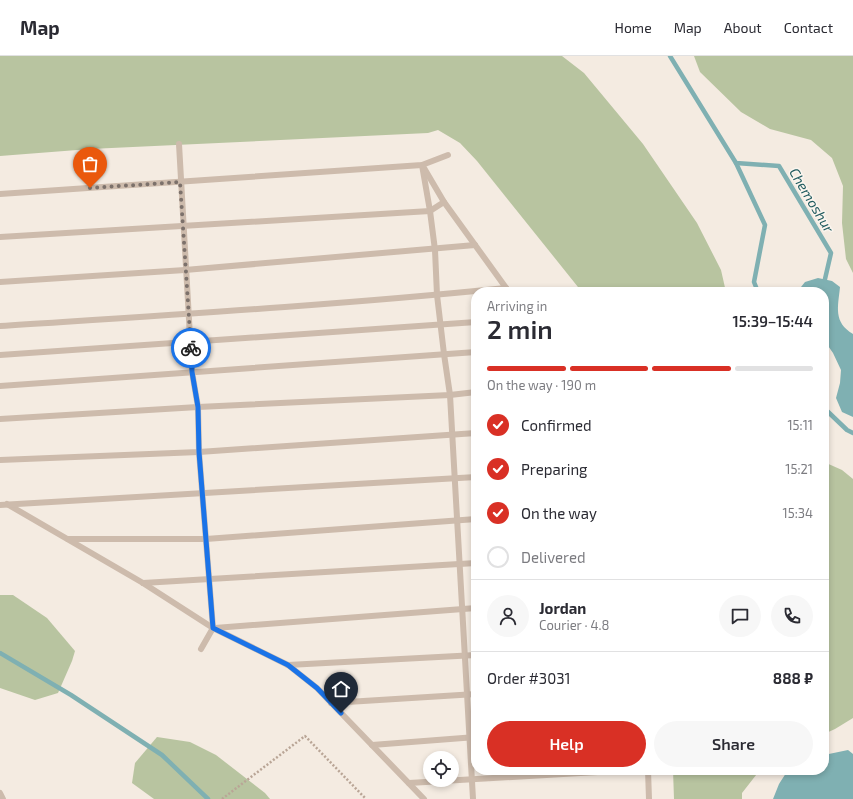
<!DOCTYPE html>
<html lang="en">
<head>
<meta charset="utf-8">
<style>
  :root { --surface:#fff; --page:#f7f7f7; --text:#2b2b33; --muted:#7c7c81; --line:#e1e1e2; --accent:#d93025 }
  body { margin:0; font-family:"Exo 2",sans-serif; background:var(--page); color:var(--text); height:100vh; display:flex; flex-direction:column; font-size:15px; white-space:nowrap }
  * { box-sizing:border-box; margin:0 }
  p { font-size:13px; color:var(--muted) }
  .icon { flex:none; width:22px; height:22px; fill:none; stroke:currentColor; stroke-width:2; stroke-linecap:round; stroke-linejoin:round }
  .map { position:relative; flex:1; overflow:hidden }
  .details { position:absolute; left:471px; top:231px; width:358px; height:488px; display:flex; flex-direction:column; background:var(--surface); border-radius:16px; box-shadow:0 2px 6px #0003 }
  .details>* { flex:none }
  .tools { position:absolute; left:423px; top:695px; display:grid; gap:8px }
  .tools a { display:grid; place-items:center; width:36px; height:36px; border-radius:50%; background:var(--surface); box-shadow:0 2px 6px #0003; font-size:20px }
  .pin { position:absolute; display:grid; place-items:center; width:34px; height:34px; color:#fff; margin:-41px -17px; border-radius:50% 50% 50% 0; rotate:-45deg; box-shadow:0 0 4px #0007 }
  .pin .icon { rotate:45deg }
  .courier { position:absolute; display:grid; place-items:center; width:40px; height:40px; margin:-20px; border:3px solid #1a73e8; border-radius:50%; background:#fff; color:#222; box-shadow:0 1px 5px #0007 }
  .summary em { font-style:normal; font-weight:600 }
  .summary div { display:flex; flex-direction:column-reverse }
  .summary { display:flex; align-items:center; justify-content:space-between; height:68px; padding:0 16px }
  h1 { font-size:26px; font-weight:600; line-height:30px }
  .bar { display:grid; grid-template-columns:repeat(4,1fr); gap:6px 4px; align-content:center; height:48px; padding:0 16px }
  .bar i { height:5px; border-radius:3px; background:var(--line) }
  .bar .active { background:var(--accent) }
  .bar p { grid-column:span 4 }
  .line { display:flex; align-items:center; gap:10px; padding:0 16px; border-top:1px solid var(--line) }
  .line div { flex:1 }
  .round { display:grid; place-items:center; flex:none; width:42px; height:42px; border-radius:21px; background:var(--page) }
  ol { padding:0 16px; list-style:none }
  li { display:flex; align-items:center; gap:12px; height:44px }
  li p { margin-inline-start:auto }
  li .icon { padding:4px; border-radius:50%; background:var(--accent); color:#fff; stroke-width:4 }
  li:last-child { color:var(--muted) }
  li i { width:22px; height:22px; border:2px solid var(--line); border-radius:50% }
  .button { display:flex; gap:8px; margin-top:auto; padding:8px 16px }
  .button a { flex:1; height:46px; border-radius:24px; background:var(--accent); color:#fff; font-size:16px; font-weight:600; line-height:46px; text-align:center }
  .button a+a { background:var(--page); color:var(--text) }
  header { display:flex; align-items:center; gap:24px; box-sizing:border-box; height:56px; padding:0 20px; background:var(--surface); border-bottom:1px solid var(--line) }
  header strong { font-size:19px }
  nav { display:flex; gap:22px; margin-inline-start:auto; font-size:14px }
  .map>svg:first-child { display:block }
</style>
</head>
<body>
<header>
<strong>Map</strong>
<nav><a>Home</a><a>Map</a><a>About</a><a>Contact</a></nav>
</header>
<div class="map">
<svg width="853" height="743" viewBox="0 0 853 743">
  <rect width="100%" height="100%" fill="#f4ebe1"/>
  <g fill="#b8c4a0">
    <path d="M0,0h562l22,17 59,71 54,79 24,47 5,22h-144l-105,-131 -17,-18 -22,-13 -10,3 -338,16 -90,7z"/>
    <path d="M694,0h159v217l-7,-14 -4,-36 1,-37 -11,-28 -21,-18 -41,-11 -29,-17 -41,-40z"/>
    <path d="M824,406l18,8 11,9v239l-18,11 -11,5z"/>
    <path d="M0,539h13l34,23 28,33 -3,10 -14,32 -23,7 -35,-12z"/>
    <path d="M157,681l33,5 26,13 49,38 5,6h-116l-22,-16 3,-20z"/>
    <path d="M673,714h87l-18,23v6h-68z"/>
  </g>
  <g fill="#7fb0b2">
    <path d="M818,222l14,3 8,6c-2,20 -7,35 13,47v83l-11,-5 -6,-14 4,-15 1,-13 -8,-17 -9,-13v-48h-27l8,-10z"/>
    <path d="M848,694l5,4v45h-80l6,-15 9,-14h36v-15z"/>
  </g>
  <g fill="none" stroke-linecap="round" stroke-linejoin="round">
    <g stroke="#7fb0b2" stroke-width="4.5">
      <path d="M670,0l66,107 43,3 52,87 -9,39"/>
      <path d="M736,107l29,62 -11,57 4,10"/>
      <path d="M824,352l23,22 6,3"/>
      <path d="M0,597l71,42 91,60 46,44"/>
    </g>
    <path stroke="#b9a596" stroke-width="2.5" stroke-dasharray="2 2" stroke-linecap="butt" d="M222,743l83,-63 61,63"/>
    <g stroke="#cdbbac" stroke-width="6">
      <path d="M179,88l13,228 6,35 1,45 14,176 -12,21"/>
      <path d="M422,109l8,46 5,39 2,45 7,59 6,41 23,404"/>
      <path d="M424,112l20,34 65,90"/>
      <path d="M0,138l422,-29 26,-10"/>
      <path d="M0,181l430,-26 14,-9"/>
      <path d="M0,226l185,-12 290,-25"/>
      <path d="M0,270c169,-11 338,-21 506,-38"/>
      <path d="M0,299l476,-33"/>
      <path d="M0,330l476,-34"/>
      <path d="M0,363l198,-12 252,-12 26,-3"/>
      <path d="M0,404l199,-8 277,-19"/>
      <path d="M7,448l136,79 70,45 75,37 29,23 107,111"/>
      <path d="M0,449l476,-28"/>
      <path d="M68,483h138l270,-20"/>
      <path d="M143,527l333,-20"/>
      <path d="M215,572l261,-20"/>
      <path d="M288,609l188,-10"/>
      <path d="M331,647l145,-9"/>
      <path d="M372,689l104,-8"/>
      <path d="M648,714l1,29"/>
      <path d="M409,727l223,-13"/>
      <path d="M0,737l3,6"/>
    </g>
  </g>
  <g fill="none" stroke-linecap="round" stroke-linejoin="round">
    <path stroke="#7c716b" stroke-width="4" stroke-dasharray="0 7.2" d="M90,132l90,-6 11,166"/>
    <path stroke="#1a73e8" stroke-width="5" d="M191,292l1,24 6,35 1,45 14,176 75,37 29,23 24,25"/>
  </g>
  <g text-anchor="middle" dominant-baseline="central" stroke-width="3" stroke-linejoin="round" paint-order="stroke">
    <g font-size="14" font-style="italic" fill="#1f5a5e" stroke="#fbf5ee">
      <text transform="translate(812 144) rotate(59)">Chemoshur</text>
    </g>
  </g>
</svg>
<div class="tools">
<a><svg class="icon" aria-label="locate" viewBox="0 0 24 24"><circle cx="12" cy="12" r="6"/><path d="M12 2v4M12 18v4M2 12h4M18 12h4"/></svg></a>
</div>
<div class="pin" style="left:90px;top:132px;background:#ea580c"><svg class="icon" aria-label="bag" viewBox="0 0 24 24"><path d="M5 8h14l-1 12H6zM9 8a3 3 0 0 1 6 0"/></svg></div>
<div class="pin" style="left:341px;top:657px;background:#1f2937"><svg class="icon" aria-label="home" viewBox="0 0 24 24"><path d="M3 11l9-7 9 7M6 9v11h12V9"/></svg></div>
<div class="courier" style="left:191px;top:292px"><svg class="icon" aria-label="bike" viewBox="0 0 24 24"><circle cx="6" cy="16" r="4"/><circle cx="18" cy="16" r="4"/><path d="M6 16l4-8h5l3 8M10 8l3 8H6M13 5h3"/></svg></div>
<section class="details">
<div class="summary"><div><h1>2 min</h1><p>Arriving in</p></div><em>15:39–15:44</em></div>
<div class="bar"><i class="active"></i><i class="active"></i><i class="active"></i><i></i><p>On the way · 190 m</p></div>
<ol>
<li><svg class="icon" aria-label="check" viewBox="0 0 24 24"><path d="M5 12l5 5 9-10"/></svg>Confirmed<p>15:11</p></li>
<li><svg class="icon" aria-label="check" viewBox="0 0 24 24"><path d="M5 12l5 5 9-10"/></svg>Preparing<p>15:21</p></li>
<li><svg class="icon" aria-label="check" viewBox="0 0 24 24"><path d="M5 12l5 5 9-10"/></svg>On the way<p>15:34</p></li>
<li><i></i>Delivered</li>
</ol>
<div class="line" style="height:72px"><a class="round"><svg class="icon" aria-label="person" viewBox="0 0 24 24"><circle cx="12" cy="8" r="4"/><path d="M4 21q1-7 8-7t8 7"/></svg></a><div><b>Jordan</b><p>Courier · 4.8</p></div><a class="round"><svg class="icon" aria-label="chat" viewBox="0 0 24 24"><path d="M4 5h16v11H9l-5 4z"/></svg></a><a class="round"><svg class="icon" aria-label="phone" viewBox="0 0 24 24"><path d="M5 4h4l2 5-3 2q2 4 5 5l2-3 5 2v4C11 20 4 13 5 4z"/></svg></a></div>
<div class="line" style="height:52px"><div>Order #3031</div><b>888 ₽</b></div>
<div class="button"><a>Help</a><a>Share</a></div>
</section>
</div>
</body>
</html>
